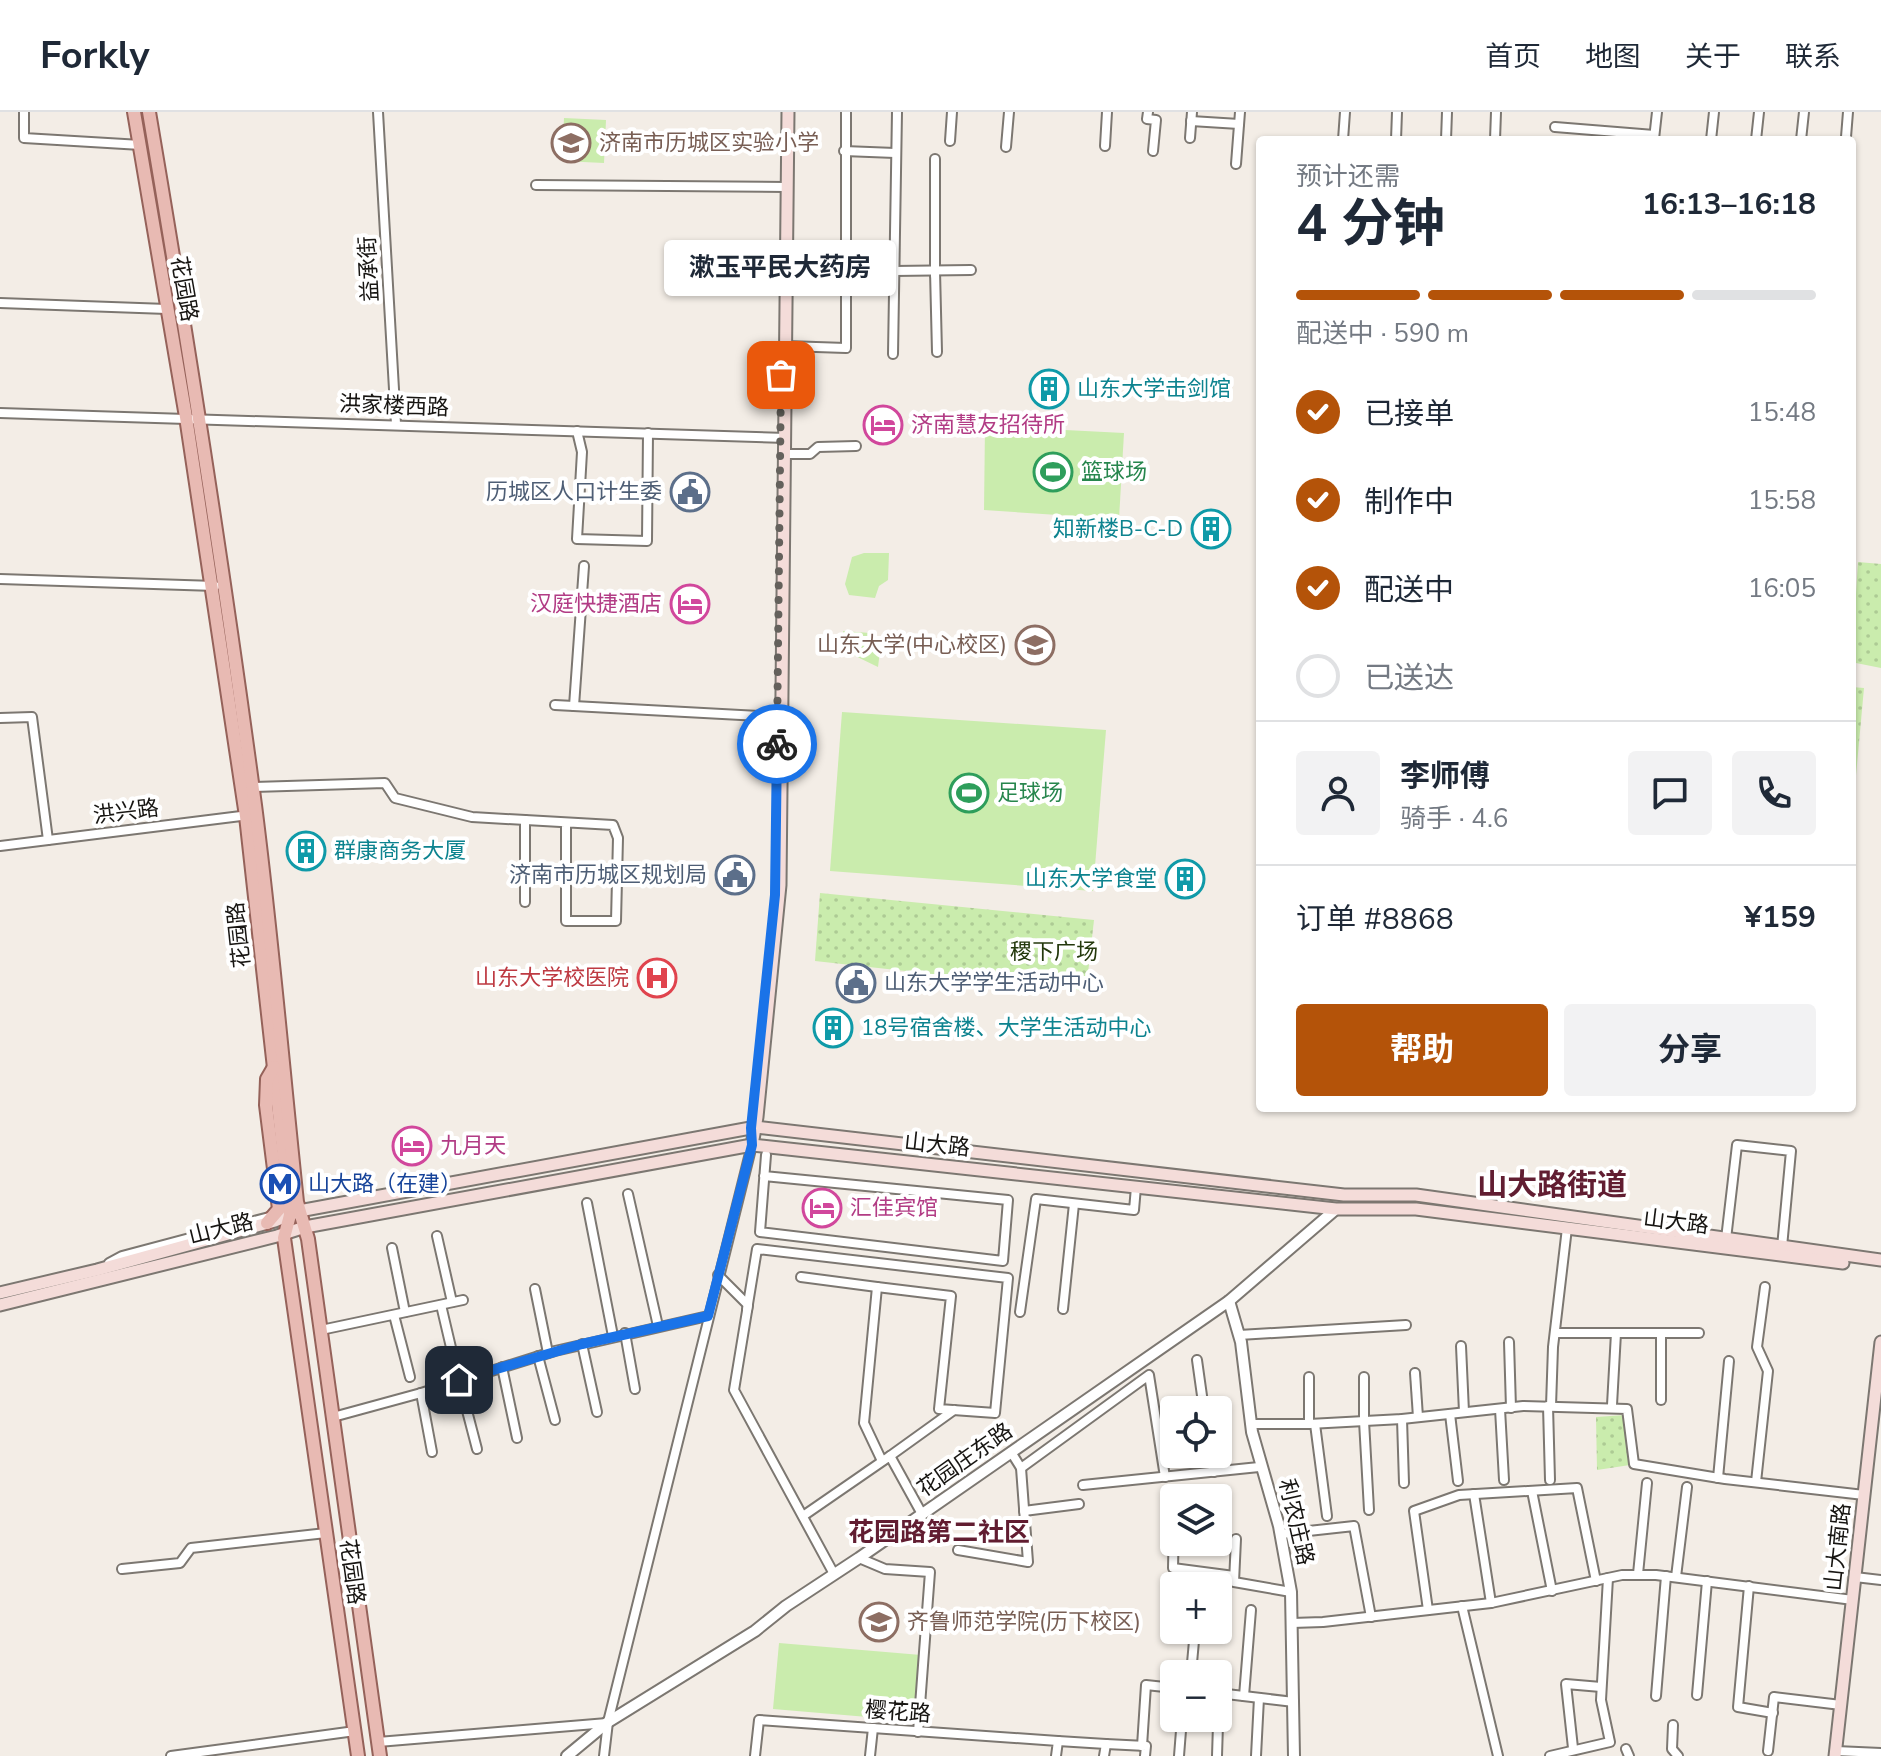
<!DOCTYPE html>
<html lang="zh">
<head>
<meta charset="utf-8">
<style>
  :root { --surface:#fff; --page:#f2f2f3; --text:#1f2937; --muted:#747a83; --line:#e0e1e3; --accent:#b45309 }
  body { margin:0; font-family:"Nunito Sans","Noto Sans SC",sans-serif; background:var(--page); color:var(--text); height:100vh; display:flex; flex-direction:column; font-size:30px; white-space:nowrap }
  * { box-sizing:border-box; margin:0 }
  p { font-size:26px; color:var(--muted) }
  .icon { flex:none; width:44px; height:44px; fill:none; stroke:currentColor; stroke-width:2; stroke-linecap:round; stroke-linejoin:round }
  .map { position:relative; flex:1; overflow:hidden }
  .side { position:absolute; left:1256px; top:24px; width:600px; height:976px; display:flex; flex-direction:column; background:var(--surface); border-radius:8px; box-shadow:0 2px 6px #0004 }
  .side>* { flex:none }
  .tools { position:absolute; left:1160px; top:1284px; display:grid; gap:16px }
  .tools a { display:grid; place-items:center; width:72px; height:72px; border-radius:8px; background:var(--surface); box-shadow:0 2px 6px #0004; font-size:40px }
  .pin { position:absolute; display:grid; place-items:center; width:68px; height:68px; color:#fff; margin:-34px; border-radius:16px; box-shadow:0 4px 12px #0006 }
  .courier { position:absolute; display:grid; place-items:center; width:80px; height:80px; margin:-40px; border:6px solid #1a73e8; border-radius:50%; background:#fff; color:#222; box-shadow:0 2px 10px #0007 }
  .bubble { position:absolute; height:56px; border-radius:8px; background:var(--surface); box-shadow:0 2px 6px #0004; font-size:26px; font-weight:700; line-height:56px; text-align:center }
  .headline em { font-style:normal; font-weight:700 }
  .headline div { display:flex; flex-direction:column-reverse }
  .headline { display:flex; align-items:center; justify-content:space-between; height:136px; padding:0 40px }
  h1 { font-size:52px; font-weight:700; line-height:60px }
  .bar { display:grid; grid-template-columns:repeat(4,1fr); gap:12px 8px; align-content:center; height:96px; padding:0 40px }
  .bar i { height:10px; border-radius:6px; background:var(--line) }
  .bar .on { background:var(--accent) }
  .bar p { grid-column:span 4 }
  .line { display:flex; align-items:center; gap:20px; padding:0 40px; border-top:2px solid var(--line) }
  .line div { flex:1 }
  .round { display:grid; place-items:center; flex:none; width:84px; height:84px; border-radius:8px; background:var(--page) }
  ol { padding:0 40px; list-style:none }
  li { display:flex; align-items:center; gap:24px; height:88px }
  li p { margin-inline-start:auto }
  li .icon { padding:8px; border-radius:50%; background:var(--accent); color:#fff; stroke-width:4 }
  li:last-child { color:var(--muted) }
  li i { width:44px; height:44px; border:4px solid var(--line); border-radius:50% }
  .button { display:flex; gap:16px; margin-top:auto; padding:16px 40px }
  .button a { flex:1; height:92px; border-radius:8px; background:var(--accent); color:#fff; font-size:32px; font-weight:700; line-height:92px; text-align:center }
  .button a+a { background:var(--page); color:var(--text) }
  header { display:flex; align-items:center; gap:48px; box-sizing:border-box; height:112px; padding:0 40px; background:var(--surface); border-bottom:2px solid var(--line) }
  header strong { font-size:38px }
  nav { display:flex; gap:44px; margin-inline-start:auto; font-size:28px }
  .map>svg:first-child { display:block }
</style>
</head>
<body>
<header>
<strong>Forkly</strong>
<nav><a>首页</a><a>地图</a><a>关于</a><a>联系</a></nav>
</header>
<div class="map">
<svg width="1881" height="1644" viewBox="0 0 1881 1644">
  <defs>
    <pattern id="park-dots" width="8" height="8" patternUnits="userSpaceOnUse" patternTransform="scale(2)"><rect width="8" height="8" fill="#caecad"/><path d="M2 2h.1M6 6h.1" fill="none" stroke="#adca94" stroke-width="1.8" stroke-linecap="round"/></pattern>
  </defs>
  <rect width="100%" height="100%" fill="#f3ede6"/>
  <g fill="#caecad">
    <path d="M564,6l42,2 -2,43 -42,-2z"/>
    <path d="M985,314l139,7 -5,86 -135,-9z"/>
    <path d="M864,441h25l-1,27 -9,6 -4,12 -26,-3 -4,-11 7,-27z"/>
    <path d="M843,519l27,2 3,9 7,9 -2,16 -31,-15z"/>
    <path d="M842,600l264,18 -13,161 -263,-20z"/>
    <path d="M779,1531l142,12 -6,66 -142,-12z"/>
  </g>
  <g fill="url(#park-dots)">
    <path d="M1858,450l23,2v104l-25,-5 -4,-4z"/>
    <path d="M1852,575l12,1 -12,131z"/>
    <path d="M820,781l274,27 -8,71 -271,-30z"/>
    <path d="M1625,1303l5,50 -33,5 -1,-53z"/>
  </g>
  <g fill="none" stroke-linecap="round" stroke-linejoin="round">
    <defs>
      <g id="minor">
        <path d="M24,0v26l117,7"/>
        <path d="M378,0l18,312"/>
        <path d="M1148,0l-1,7 9,1 -3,31"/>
        <path d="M1191,9l48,3"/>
        <path d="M1555,15l99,8"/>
        <path d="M1846,25l2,-25"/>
        <path d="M1190,26l2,-26"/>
        <path d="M1654,27l3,-27"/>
        <path d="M1343,28l2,-28"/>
        <path d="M1396,28l1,-28"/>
        <path d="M1446,28l1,-28"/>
        <path d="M1495,28l1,-28"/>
        <path d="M1711,28l3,-28"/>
        <path d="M1756,28l3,-28"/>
        <path d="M1801,28l3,-28"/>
        <path d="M950,29l2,-29"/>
        <path d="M1105,34l2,-34"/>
        <path d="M1006,35l3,-35"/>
        <path d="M844,39l51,2"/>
        <path d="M1236,52l4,-52"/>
        <path d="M536,73l251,2"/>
        <path d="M894,159l77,-1"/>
        <path d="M935,159l2,81"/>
        <path d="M935,163v-116"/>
        <path d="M0,191l167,6"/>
        <path d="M786,234l60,2v-236"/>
        <path d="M893,242l4,-242"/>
        <path d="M0,301l786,25"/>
        <path d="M577,319l5,21 -5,87 70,2 1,-108"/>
        <path d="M786,342h24l8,-7 38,-1"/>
        <path d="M0,467l215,7"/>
        <path d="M555,593l222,12"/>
        <path d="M574,594l10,-140"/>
        <path d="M0,606l32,-1 16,123"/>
        <path d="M252,675l133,-4 10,15 77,19 141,8 5,13 -2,83h-50v-98"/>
        <path d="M525,708v82"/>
        <path d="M0,734l249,-31"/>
        <path d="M764,1064l244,24 -5,61 -243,-29 6,-77"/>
        <path d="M628,1082l30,132"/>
        <path d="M587,1091l26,133"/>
        <path d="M437,1124l15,66"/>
        <path d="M1726,1127l11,-94 54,6 -9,96"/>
        <path d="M392,1136l13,64"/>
        <path d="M109,1151l13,-7 151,-40"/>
        <path d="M718,1163l30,30 -14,85 100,184"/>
        <path d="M801,1165l76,10"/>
        <path d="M535,1177l13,64"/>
        <path d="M441,1193l16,68"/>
        <path d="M1063,1197l11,-105"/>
        <path d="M747,1198l10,-61 251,29 -13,135 -56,-4 12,-113 -74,-9 -13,136 18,38"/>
        <path d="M1020,1200l16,-113 98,11 2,-23"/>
        <path d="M394,1203l16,62"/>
        <path d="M321,1218l142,-30"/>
        <path d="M625,1221l10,56"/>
        <path d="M1555,1221h144"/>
        <path d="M1661,1221v67"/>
        <path d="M1239,1223l167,-10"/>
        <path d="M1509,1230l2,66"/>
        <path d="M582,1232l15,68"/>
        <path d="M1461,1234l3,66"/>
        <path d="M538,1244l17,64"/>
        <path d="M1197,1248l7,50"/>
        <path d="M502,1255l15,71"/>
        <path d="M1415,1261l3,44"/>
        <path d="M1309,1265v47"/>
        <path d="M1364,1265v44l5,89"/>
        <path d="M459,1268l18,69"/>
        <path d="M421,1281l11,59"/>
        <path d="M1612,1293l4,-72"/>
        <path d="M1548,1294l2,74"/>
        <path d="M1551,1294l2,-59 14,-119"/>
        <path d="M1500,1297l4,71"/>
        <path d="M1450,1302l8,67"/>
        <path d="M333,1305l88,-24 134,-42 153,-35"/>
        <path d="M1402,1307l2,64"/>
        <path d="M1251,1312h58l93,-5 121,-13 104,3 7,55 91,15 139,16"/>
        <path d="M1315,1312l12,92"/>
        <path d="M1211,1342l3,18"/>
        <path d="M890,1344l64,-46"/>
        <path d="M1021,1356l128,-93 16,102"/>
        <path d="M1718,1366l11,-117"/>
        <path d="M1756,1370l12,-111 -11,-24 8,-60"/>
        <path d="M1083,1373l176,-18"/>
        <path d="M1532,1379l20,100"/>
        <path d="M1474,1382l17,109"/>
        <path d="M1024,1399l55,-7"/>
        <path d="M803,1404l87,-60 32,58"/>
        <path d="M1174,1411l-1,45 61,8"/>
        <path d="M1281,1422l73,-8 17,91"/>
        <path d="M1236,1427l-2,43 57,10"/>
        <path d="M958,1438l70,12 -7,-94 -10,-16"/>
        <path d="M859,1446l26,11 45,3 -12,160"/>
        <path d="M122,1457l58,-6 11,-15 135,-15"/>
        <path d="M1638,1462l9,-91"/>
        <path d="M1676,1465l11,-90"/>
        <path d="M1855,1465l26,3"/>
        <path d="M1199,1474v-2"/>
        <path d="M1749,1474l-11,121 35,6"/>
        <path d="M1462,1494l36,150"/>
        <path d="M1428,1498l-14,-99 45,-16 118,-7 19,93"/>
        <path d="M1292,1511l31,-1 168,-19 131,-28h34l197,25"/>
        <path d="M1191,1562l4,-44"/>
        <path d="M1218,1581l76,9"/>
        <path d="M1697,1583l10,-114"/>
        <path d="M1244,1584l7,-86"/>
        <path d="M1656,1584l10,-120"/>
        <path d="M1673,1613l-1,24 6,7"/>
        <path d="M1058,1629l48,3 -2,12"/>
        <path d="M378,1630l229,-19"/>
        <path d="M1106,1632l40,2 -1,10"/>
        <path d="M1142,1634l4,-61 28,3"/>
        <path d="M1573,1636l-7,-64 35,3"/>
        <path d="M1626,1637l3,7"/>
        <path d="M1768,1639l6,-54 67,8"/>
        <path d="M1836,1639l45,2"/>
        <path d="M171,1644l184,-25"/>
        <path d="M604,1644l4,-34 144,-577"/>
        <path d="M755,1644l4,-36 299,21 -2,15"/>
        <path d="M870,1644l3,-28"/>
        <path d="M1179,1644l3,-38"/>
        <path d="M1217,1644l2,-63"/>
        <path d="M1256,1644l3,-58"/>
        <path d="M1550,1644l60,-14 -9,-42 7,-122"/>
      </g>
      <g id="tertiary">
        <path d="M1229,1189l12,41 11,90 27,94 12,66 3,164"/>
        <path d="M567,1644l41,-34 147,-91 31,-25 73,-48 370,-257 107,-92"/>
      </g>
      <g id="secondary">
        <path d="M752,1033l5,-28 23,-232 8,-773"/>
        <path d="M0,1181l97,-23 178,-49 24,-10 457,-84 588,68h72l465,65"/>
        <path d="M0,1193l277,-69 28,-9 447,-82 584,64h80l427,54"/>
        <path d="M1835,1644l46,-414"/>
      </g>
      <g id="primary">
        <path d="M134,0l52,305 60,399 43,387 1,12 -6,23 74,518"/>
        <path d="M149,0c39,230 75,461 106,693 17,132 28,265 42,397l11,37 72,517"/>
        <path d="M267,1111l12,-14 -13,-104 1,-26 7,-12"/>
      </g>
    </defs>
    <use href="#minor" stroke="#7c7771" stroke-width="12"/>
    <use href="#tertiary" stroke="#7c7771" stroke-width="14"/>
    <use href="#secondary" stroke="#7c7771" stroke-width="15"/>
    <use href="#primary" stroke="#95625a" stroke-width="16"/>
    <use href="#minor" stroke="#fff" stroke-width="8"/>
    <use href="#tertiary" stroke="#fff" stroke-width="10"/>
    <use href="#secondary" stroke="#f4dcd9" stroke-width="11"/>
    <use href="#primary" stroke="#e8bab3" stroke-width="12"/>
  </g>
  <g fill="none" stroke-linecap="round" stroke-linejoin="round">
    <path stroke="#64615c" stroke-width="8" stroke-dasharray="0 14.4" d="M777,632l4,-369"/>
    <path stroke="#1a73e8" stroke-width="10" d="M459,1268l123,-36 126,-28 44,-171 -1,-17 24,-233 2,-151"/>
  </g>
  <defs>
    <symbol id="school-ring" viewBox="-11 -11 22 22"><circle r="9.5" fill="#fff" stroke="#8d6e63" stroke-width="1.5"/><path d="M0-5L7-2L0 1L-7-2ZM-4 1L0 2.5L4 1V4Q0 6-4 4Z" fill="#8d6e63"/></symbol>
    <symbol id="building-ring" viewBox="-11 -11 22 22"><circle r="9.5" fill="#fff" stroke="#0f9aa8" stroke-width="1.5"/><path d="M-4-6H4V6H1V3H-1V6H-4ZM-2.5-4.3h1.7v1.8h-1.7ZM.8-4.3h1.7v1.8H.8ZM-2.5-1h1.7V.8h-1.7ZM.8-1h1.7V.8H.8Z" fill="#0f9aa8"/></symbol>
    <symbol id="hotel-ring" viewBox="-11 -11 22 22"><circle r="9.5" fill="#fff" stroke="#d1479c" stroke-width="1.5"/><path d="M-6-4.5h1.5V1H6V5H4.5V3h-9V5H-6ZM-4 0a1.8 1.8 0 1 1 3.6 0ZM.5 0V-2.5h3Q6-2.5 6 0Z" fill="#d1479c"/></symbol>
    <symbol id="stadium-ring" viewBox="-11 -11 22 22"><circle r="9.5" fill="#fff" stroke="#2e9e5b" stroke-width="1.5"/><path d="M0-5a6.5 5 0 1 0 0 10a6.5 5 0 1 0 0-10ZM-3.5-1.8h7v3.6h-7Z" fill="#2e9e5b"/></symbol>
    <symbol id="civic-ring" viewBox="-11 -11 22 22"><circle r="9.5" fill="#fff" stroke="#5c6f8a" stroke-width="1.5"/><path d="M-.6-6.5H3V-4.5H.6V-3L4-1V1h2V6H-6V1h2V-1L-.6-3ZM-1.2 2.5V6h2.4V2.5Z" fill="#5c6f8a"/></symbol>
    <symbol id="university-ring" viewBox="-11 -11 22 22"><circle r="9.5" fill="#fff" stroke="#8d6e63" stroke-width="1.5"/><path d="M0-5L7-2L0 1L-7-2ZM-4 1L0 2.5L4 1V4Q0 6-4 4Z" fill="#8d6e63"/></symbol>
    <symbol id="hospital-ring" viewBox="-11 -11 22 22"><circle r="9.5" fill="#fff" stroke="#e0444e" stroke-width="1.5"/><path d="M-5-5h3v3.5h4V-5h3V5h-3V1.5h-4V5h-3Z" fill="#e0444e"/></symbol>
    <symbol id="metro-ring" viewBox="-11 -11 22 22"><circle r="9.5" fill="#fff" stroke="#1a4fb4" stroke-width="1.5"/><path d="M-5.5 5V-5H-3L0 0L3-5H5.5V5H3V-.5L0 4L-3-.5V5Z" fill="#1a4fb4"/></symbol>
  </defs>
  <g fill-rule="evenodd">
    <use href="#school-ring" x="549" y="9" width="44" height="44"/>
    <use href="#building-ring" x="1027" y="255" width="44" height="44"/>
    <use href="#hotel-ring" x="861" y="291" width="44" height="44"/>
    <use href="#stadium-ring" x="1031" y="338" width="44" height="44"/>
    <use href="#civic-ring" x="668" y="358" width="44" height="44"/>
    <use href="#building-ring" x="1189" y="395" width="44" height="44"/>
    <use href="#hotel-ring" x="668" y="470" width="44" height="44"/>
    <use href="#university-ring" x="1013" y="511" width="44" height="44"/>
    <use href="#stadium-ring" x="947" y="659" width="44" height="44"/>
    <use href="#building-ring" x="284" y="717" width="44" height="44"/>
    <use href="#civic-ring" x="713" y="741" width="44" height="44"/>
    <use href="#building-ring" x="1163" y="745" width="44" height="44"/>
    <use href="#hospital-ring" x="635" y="844" width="44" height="44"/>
    <use href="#civic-ring" x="834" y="849" width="44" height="44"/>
    <use href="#building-ring" x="811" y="894" width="44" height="44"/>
    <use href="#hotel-ring" x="390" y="1012" width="44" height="44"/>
    <use href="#metro-ring" x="258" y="1050" width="44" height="44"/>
    <use href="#hotel-ring" x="800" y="1074" width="44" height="44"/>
    <use href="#university-ring" x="857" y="1488" width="44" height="44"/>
  </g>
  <g text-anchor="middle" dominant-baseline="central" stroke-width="8" stroke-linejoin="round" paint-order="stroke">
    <g font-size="22" fill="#785e54" stroke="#fff" text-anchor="start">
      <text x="599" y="31">济南市历城区实验小学</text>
      <text x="1007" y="533" text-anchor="end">山东大学(中心校区)</text>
      <text x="907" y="1510">齐鲁师范学院(历下校区)</text>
    </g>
    <g font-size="22" fill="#171512" stroke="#fff">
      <text transform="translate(369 157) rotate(-93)">益承街</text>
      <text transform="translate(184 177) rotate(80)">花园路</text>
      <text transform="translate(394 294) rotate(2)">洪家楼西路</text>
      <text transform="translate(126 700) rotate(-7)">洪兴路</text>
      <text transform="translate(239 823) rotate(-96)">花园路</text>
      <text transform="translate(937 1033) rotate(6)">山大路</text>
      <text transform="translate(1676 1110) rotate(7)">山大路</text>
      <text transform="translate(221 1117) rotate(-14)">山大路</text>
      <text transform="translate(965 1348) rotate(-35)">花园庄东路</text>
      <text transform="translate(1296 1410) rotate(77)">利农庄路</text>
      <text transform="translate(1838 1435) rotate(-84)">山大南路</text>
      <text transform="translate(352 1460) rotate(82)">花园路</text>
      <text transform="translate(898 1600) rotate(4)">樱花路</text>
    </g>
    <g font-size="22" fill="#0d838f" stroke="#fff" text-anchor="start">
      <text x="1077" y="277">山东大学击剑馆</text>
      <text x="1183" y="417" text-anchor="end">知新楼B-C-D</text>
      <text x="334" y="739">群康商务大厦</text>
      <text x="1157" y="767" text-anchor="end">山东大学食堂</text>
      <text x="861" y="916">18号宿舍楼、大学生活动中心</text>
    </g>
    <g font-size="22" fill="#b23c85" stroke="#fff" text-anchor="start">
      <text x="911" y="313">济南慧友招待所</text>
      <text x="662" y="492" text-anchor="end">汉庭快捷酒店</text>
      <text x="440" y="1034">九月天</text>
      <text x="850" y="1096">汇佳宾馆</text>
    </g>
    <g font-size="22" fill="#27864d" stroke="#fff" text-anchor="start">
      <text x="1081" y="360">篮球场</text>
      <text x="997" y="681">足球场</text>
    </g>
    <g font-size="22" fill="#4e5e75" stroke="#fff" text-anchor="end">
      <text x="662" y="380">历城区人口计生委</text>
      <text x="707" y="763">济南市历城区规划局</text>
      <text x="884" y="871" text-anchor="start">山东大学学生活动中心</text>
    </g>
    <g font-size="22" fill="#24390d" stroke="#fff">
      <text x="1054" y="840">稷下广场</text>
    </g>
    <g font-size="22" fill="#be3a42" stroke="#fff" text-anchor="end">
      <text x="629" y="866">山东大学校医院</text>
    </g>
    <g font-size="22" fill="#164399" stroke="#fff" text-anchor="start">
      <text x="308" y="1072">山大路（在建）</text>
    </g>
    <g font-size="26" font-weight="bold" fill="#611d31" stroke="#fff">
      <text x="939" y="1420">花园路第二社区</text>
    </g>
    <g font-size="30" font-weight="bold" fill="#611d31" stroke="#fff">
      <text x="1552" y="1073">山大路街道</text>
    </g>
  </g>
</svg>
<div class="tools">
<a><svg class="icon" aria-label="locate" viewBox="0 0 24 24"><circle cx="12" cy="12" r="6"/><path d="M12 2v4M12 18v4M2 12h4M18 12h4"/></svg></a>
<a><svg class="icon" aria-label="layers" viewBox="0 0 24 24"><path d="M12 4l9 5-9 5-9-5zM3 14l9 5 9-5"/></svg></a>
<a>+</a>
<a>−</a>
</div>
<div class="pin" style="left:781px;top:263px;background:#ea580c"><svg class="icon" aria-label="bag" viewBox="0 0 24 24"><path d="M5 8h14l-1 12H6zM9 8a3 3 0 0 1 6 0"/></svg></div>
<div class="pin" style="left:459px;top:1268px;background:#1f2937"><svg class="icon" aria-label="home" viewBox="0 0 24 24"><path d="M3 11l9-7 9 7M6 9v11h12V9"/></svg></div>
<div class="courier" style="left:777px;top:632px"><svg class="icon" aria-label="bike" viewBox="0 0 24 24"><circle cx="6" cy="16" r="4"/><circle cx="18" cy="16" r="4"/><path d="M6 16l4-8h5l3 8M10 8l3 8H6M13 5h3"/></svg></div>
<div class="bubble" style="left:664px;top:128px;width:232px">漱玉平民大药房</div>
<section class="side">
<div class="headline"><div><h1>4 分钟</h1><p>预计还需</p></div><em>16:13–16:18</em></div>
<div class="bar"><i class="on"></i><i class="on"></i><i class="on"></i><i></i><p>配送中 · 590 m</p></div>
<ol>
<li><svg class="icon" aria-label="check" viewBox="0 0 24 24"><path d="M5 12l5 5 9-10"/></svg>已接单<p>15:48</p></li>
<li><svg class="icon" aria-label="check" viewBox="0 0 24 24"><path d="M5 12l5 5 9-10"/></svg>制作中<p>15:58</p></li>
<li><svg class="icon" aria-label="check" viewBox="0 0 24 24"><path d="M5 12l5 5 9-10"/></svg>配送中<p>16:05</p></li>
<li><i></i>已送达</li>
</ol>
<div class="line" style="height:144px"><a class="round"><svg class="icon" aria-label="person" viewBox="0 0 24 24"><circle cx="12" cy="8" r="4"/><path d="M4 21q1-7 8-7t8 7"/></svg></a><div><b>李师傅</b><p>骑手 · 4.6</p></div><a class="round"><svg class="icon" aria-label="chat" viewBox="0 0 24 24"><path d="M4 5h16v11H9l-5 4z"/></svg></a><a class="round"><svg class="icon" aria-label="phone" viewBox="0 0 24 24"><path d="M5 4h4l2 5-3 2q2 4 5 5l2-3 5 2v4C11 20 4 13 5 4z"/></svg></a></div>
<div class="line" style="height:104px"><div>订单 #8868</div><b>¥159</b></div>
<div class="button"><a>帮助</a><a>分享</a></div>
</section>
</div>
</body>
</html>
